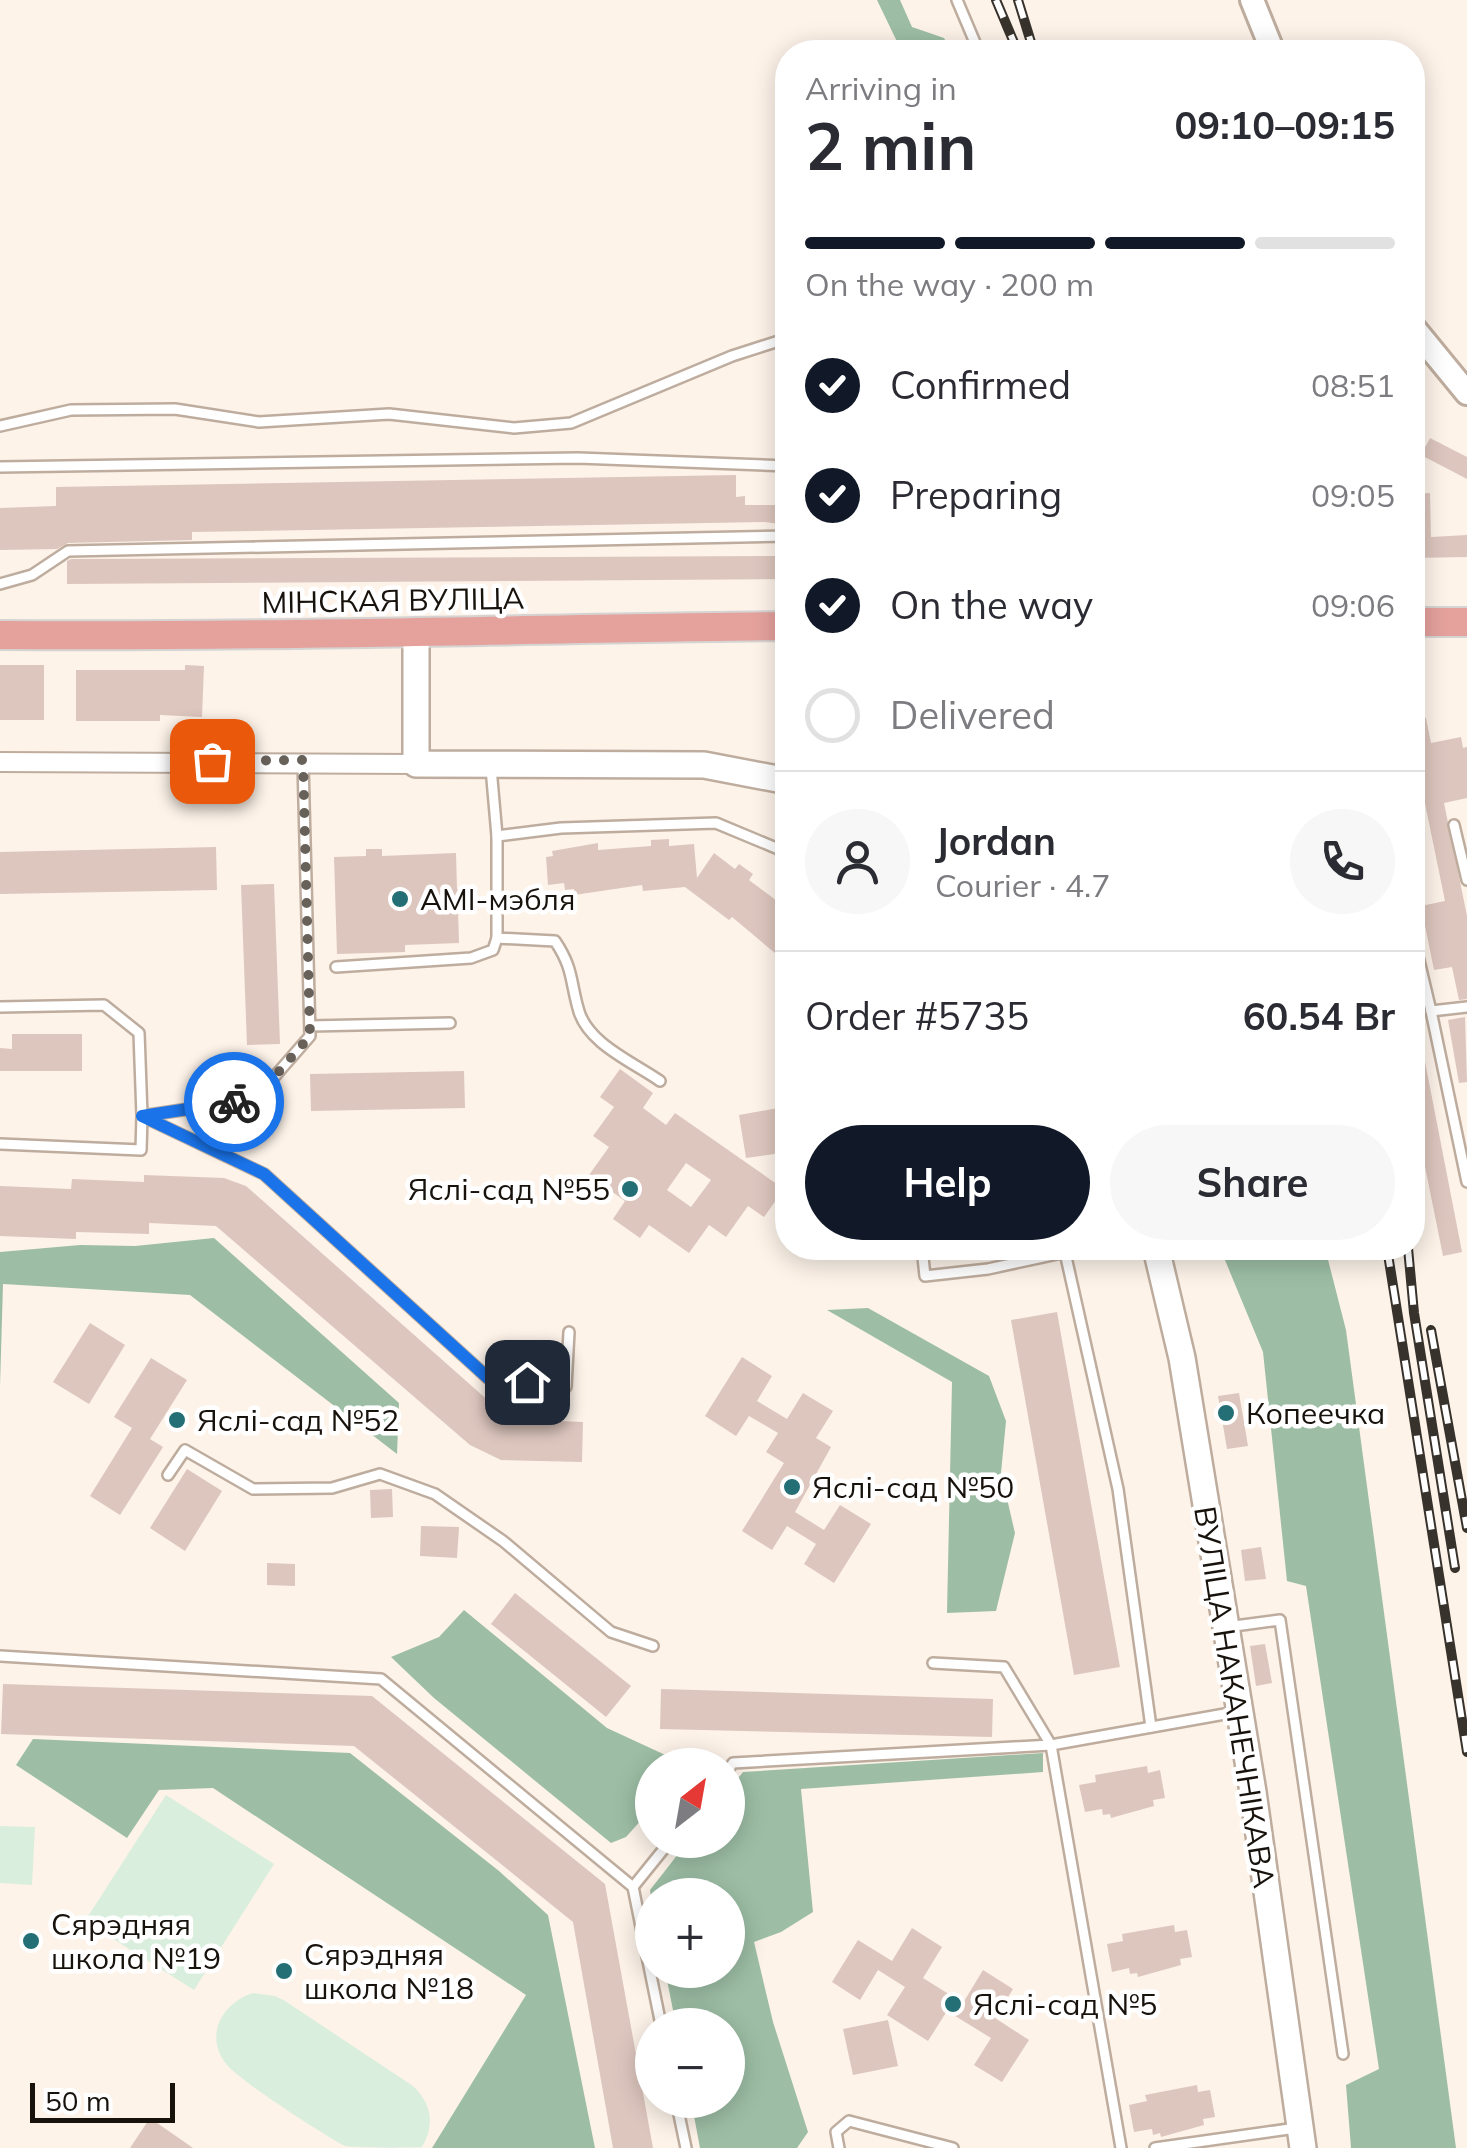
<!DOCTYPE html>
<html lang="en">
<head>
<meta charset="utf-8">
<style>
  :root { --surface:#fff; --page:#f7f7f7; --text:#2b2b33; --muted:#7c7c81; --line:#e1e1e2; --accent:#111827 }
  body { margin:0; font-family:Mulish,sans-serif; background:var(--page); color:var(--text); height:100vh; display:flex; flex-direction:column; font-size:38px; white-space:nowrap }
  * { box-sizing:border-box; margin:0 }
  p { font-size:32px; color:var(--muted) }
  .icon { flex:none; width:55px; height:55px; fill:none; stroke:currentColor; stroke-width:2; stroke-linecap:round; stroke-linejoin:round }
  .map { position:relative; flex:1; overflow:hidden }
  .sheet { position:absolute; left:775px; top:40px; width:650px; height:1220px; display:flex; flex-direction:column; background:var(--surface); border-radius:40px; box-shadow:0 5px 25px #0003 }
  .sheet>* { flex:none }
  .needle { width:65px; rotate:31deg }
  .tools { position:absolute; left:635px; top:1748px; display:grid; gap:20px }
  .tools a { display:grid; place-items:center; width:110px; height:110px; border-radius:50%; background:var(--surface); box-shadow:0 5px 25px #0003; font-size:50px }
  .scale { position:absolute; left:30px; bottom:25px; width:145px; box-sizing:border-box; padding-left:10px; border:5px solid #18120d; border-top:0; font-size:28px; line-height:35px; white-space:nowrap; color:#18120d; -webkit-text-stroke:8px #fff; paint-order:stroke }
  .pin { position:absolute; display:grid; place-items:center; width:85px; height:85px; color:#fff; margin:-42px; border-radius:20px; box-shadow:0 5px 15px #0006 }
  .courier { position:absolute; display:grid; place-items:center; width:100px; height:100px; margin:-50px; border:8px solid #1a73e8; border-radius:50%; background:#fff; color:#222; box-shadow:0 2px 12px #0007 }
  .headline em { font-style:normal; font-weight:700 }
  .headline div { display:flex; flex-direction:column-reverse }
  .headline { display:flex; align-items:center; justify-content:space-between; height:170px; padding:0 30px }
  h1 { font-size:65px; font-weight:700; line-height:75px }
  .bar { display:grid; grid-template-columns:repeat(4,1fr); gap:15px 10px; align-content:center; height:120px; padding:0 30px }
  .bar i { height:12px; border-radius:8px; background:var(--line) }
  .bar .selected { background:var(--accent) }
  .bar p { grid-column:span 4 }
  .line { display:flex; align-items:center; gap:25px; padding:0 30px; border-top:2px solid var(--line) }
  .line div { flex:1 }
  .round { display:grid; place-items:center; flex:none; width:105px; height:105px; border-radius:52px; background:var(--page) }
  ol { padding:0 30px; list-style:none }
  li { display:flex; align-items:center; gap:30px; height:110px }
  li p { margin-inline-start:auto }
  li .icon { padding:10px; border-radius:50%; background:var(--accent); color:#fff; stroke-width:4 }
  li:last-child { color:var(--muted) }
  li i { width:55px; height:55px; border:5px solid var(--line); border-radius:50% }
  .action { display:flex; gap:20px; margin-top:auto; padding:20px 30px }
  .action a { flex:1; height:115px; border-radius:60px; background:var(--accent); color:#fff; font-size:40px; font-weight:700; line-height:115px; text-align:center }
  .action a+a { background:var(--page); color:var(--text) }
  .map>svg:first-child { display:block }
</style>
</head>
<body>
<div class="map">
<svg width="1467" height="2148" viewBox="0 0 1467 2148">
  <rect width="100%" height="100%" fill="#fdf3e9"/>
  <g fill="#d9eedd">
    <path d="M166,1795l108,69 -80,126 -109,-69z"/>
    <path d="M0,1826l35,1 -3,58 -32,-2z"/>
    <path d="M253,1993l22,3 10,5 128,85c19,18 22,39 9,61 -19,1 -60,1 -77,-1 -21,-11 -103,-64 -117,-80 -25,-28 -7,-63 25,-73z"/>
  </g>
  <g fill="#9dbea5">
    <path d="M877,0h23l12,27 32,11 8,14h-50z"/>
    <path d="M214,1238l185,165 -2,51 -207,-159 -187,-11 -3,102v-134l80,-7 55,1z"/>
    <path d="M1220,1248h105l21,82 110,818h-105l-5,-63 33,-16 -73,-483 -19,-5 -24,-229z"/>
    <path d="M868,1308l121,68 17,45 -5,52 14,60 -19,78 -49,2 5,-231 -125,-72z"/>
    <path d="M464,1610l143,118 80,37h-35v43l-26,29 -15,6 -177,-145 -43,-41 48,-20z"/>
    <path d="M33,1739l317,14 149,118 49,44 47,233h-163l94,-153 -313,-207 -54,2 -32,48 -111,-73z"/>
    <path d="M1043,1753v19l-242,17 12,123 -32,20 -27,10 19,80 35,110 -11,16h-97l-9,-48h37v-75h-52l-11,-55h63v-75h-76v10l-2,-15 39,-50h39v-49l15,-19z"/>
  </g>
  <g fill="#ddc6be" fill-rule="evenodd">
    <path d="M1430,438l37,19v22l-46,-24z"/>
    <path d="M736,475v22l9,-1v9h43v20l-23,-3 -573,10v8l-124,3 -11,6 -57,1v-42l56,-2v-19z"/>
    <path d="M1430,493l1,44 36,-2v22l-55,1v-64z"/>
    <path d="M788,556v23l-721,5v-23l4,-2z"/>
    <rect x="0" y="665" width="44" height="55"/>
    <path d="M185,665l19,1 -2,51 -42,-2v6h-84v-51h109z"/>
    <path d="M1426,718l5,25 30,-6 2,11 4,-1v51l-23,5 23,113v83l-8,1 -7,-33 -18,3 -13,-64 24,-5 -33,-161v-19z"/>
    <path d="M669,839v7l25,-2 3,34 17,-25 21,16 4,-5 14,10 -4,6 39,29v55l-56,-47 -3,3 -44,-33 -42,4 -1,-6 -68,10v-6l-9,1 -1,-7 -16,2 -2,-28 7,-1 -1,-5 46,-8v7l53,-4v-6z"/>
    <path d="M216,847l1,43 -217,4v-42z"/>
    <path d="M366,849h16v7l74,-3 1,36h8v20h-7l1,34 -54,2v7l-68,2 -3,-97 32,-1z"/>
    <path d="M274,884l6,160 -33,1 -6,-160z"/>
    <path d="M1465,1017l2,65 -8,1 -11,-63z"/>
    <path d="M12,1034h70v37h-82v-23l12,1z"/>
    <path d="M1412,1036h8l42,216 -19,4 -31,-154z"/>
    <path d="M620,1069l33,24 -10,15 23,17 9,-12 109,76 -20,28 -16,-11 -22,31 -17,-12 -20,28 -40,-28 -9,13 -27,-19 12,-18 -36,-26 20,-28 -16,-11 21,-29 -14,-10zM686,1163l25,17 -20,27 -24,-17z"/>
    <path d="M464,1071l1,37 -154,3 -1,-37z"/>
    <path d="M784,1107l4,45 -42,6 -7,-43z"/>
    <path d="M144,1175l80,3 22,8 263,233 74,3 -1,40 -81,-2 -31,-15 -254,-219 -67,-3v11l-73,-2v7l-76,-3v-50l71,3 1,-10 72,3z"/>
    <path d="M1057,1312l63,355 -46,8 -63,-355z"/>
    <path d="M90,1323l35,22 -36,59 -36,-22z"/>
    <path d="M742,1357l30,19 -15,25 30,18 16,-26 30,18 -17,27 15,9 -36,65 29,18 16,-25 31,19 -37,59 -30,-19 12,-20 -29,-18 -15,24 -30,-19 42,-68 -18,-11 12,-19 -29,-17 -13,20 -31,-20z"/>
    <path d="M151,1358l36,22 -37,59 13,8 -43,68 -30,-19 42,-68 -18,-11z"/>
    <path d="M1239,1393l9,53 -21,3 -9,-53z"/>
    <path d="M187,1469l35,22 -37,60 -35,-23z"/>
    <path d="M392,1489l1,28 -22,1 -1,-28z"/>
    <path d="M421,1526l38,1 -2,31 -37,-2z"/>
    <path d="M1261,1547l5,32 -21,2 -4,-31z"/>
    <path d="M267,1563l28,1v22l-28,-1z"/>
    <path d="M515,1593l116,93 -25,31 -115,-93z"/>
    <path d="M1265,1644l7,39 -16,3 -6,-40z"/>
    <path d="M3,1684l369,12 233,188 48,264h-40l-40,-226 -219,-176 -353,-12z"/>
    <path d="M661,1689l332,10 -1,38 -332,-8z"/>
    <path d="M1147,1766l1,7 12,-3 5,28 -12,2 1,6 -43,12 -1,-4 -7,1 -1,-6 -17,3 -6,-27 17,-3 -1,-7z"/>
    <path d="M1174,1925l1,7 12,-2 5,27 -12,2 1,6 -43,12 -1,-4 -7,1 -1,-6 -17,4 -5,-28 16,-3 -1,-7z"/>
    <path d="M912,1928l30,19 -19,31 40,25 20,-33 30,19 -18,29 34,22 -27,42 -28,-17 17,-27 -44,-27 -19,30 -41,-26 18,-28 -27,-17 -18,30 -28,-18 26,-42 34,21z"/>
    <path d="M888,2020l10,46 -45,9 -10,-46z"/>
    <path d="M1197,2085l1,7 12,-2 5,27 -12,2 1,6 -43,12 -1,-4 -7,2 -1,-6 -18,3 -5,-27 18,-4 -2,-6z"/>
    <path d="M150,2118l43,30h-63z"/>
  </g>
  <g fill="none" stroke-linecap="round" stroke-linejoin="round">
    <defs>
      <g id="service">
        <path d="M957,0l22,52"/>
        <path d="M0,426l71,-16 104,-1 84,13 130,-8 125,14 57,-5 161,-67 56,-18"/>
        <path d="M0,467l578,-9 210,8"/>
        <path d="M0,584l32,-9 36,-24 720,-15"/>
        <path d="M491,768l6,68v102l58,3c18,27 15,38 23,67 8,35 55,54 82,73"/>
        <path d="M1454,825l13,55"/>
        <path d="M497,836l64,-8 155,-5 72,30"/>
        <path d="M1412,931l19,80 36,-4"/>
        <path d="M336,967l135,-9 22,-8 4,-12"/>
        <path d="M0,1007l104,-2 35,28 3,83 113,-17 55,-63 -7,-273"/>
        <path d="M1431,1011l36,171"/>
        <path d="M310,1026l140,-3"/>
        <path d="M0,1144l141,6 1,-34 122,58 224,204 78,9 3,-55"/>
        <path d="M922,1248l3,28 63,-7 97,-21"/>
        <path d="M1064,1248l54,241 33,238"/>
        <path d="M168,1475l17,-25 68,39 79,-1 48,-14 55,20 68,47 108,91 42,14"/>
        <path d="M1227,1627l53,-7 63,434"/>
        <path d="M0,1656l381,23 252,208 28,138"/>
        <path d="M933,1663l71,4 47,78 70,403"/>
        <path d="M728,1770l5,-7 318,-18 185,-33"/>
        <path d="M633,1887l38,-47"/>
        <path d="M676,2100l10,48"/>
        <path d="M839,2148l-3,-16 13,-11 104,27"/>
        <path d="M1155,2148l141,-20"/>
      </g>
      <path id="minor" d="M0,762l416,2"/>
      <g id="tertiary">
        <path d="M1252,0l21,52"/>
        <path d="M1412,326l55,67"/>
      </g>
      <g id="secondary">
        <path d="M416,635v129l288,1 84,16"/>
        <path d="M1156,1248l26,110 71,434 50,356"/>
      </g>
      <g id="primary">
        <path d="M1412,622h55"/>
        <path d="M0,635c263,2 525,-6 788,-9"/>
      </g>
    </defs>
    <use href="#service" stroke="#bead9e" stroke-width="14"/>
    <use href="#minor" stroke="#bead9e" stroke-width="22"/>
    <use href="#tertiary" stroke="#bead9e" stroke-width="28"/>
    <use href="#secondary" stroke="#bead9e" stroke-width="30"/>
    <use href="#primary" stroke="#d5d4d3" stroke-width="32"/>
    <use href="#service" stroke="#fff" stroke-width="9"/>
    <use href="#minor" stroke="#fff" stroke-width="18"/>
    <use href="#tertiary" stroke="#fff" stroke-width="22"/>
    <use href="#secondary" stroke="#fff" stroke-width="25"/>
    <use href="#primary" stroke="#e5a29d" stroke-width="28"/>
    <defs>
      <g id="rail">
        <path d="M996,0l22,52"/>
        <path d="M1018,0l16,52"/>
        <path d="M1387,1248l80,504"/>
        <path d="M1408,1248l6,65 41,255"/>
        <path d="M1431,1330l36,198"/>
      </g>
    </defs>
    <use href="#rail" stroke="#38322c" stroke-width="10"/>
    <use href="#rail" stroke="#fff" stroke-width="6" stroke-dasharray="19" stroke-linecap="butt"/>
  </g>
  <g fill="none" stroke-linecap="round" stroke-linejoin="round">
    <path stroke="#68615a" stroke-width="10" stroke-dasharray="0 18" d="M212,761l91,-1 7,276 -55,63 -21,3"/>
    <path stroke="#1a73e8" stroke-width="12" d="M234,1102l-92,14 122,58 224,204 39,4"/>
  </g>
  <g fill="#246e75" stroke="#fff" stroke-width="4">
    <circle cx="400" cy="899" r="10"/>
    <circle cx="630" cy="1189" r="10"/>
    <circle cx="1226" cy="1413" r="10"/>
    <circle cx="177" cy="1420" r="10"/>
    <circle cx="792" cy="1487" r="10"/>
    <circle cx="31" cy="1941" r="10"/>
    <circle cx="284" cy="1971" r="10"/>
    <circle cx="953" cy="2004" r="10"/>
  </g>
  <g text-anchor="middle" dominant-baseline="central" stroke-width="9" stroke-linejoin="round" paint-order="stroke">
    <g font-size="30" fill="#18120d" stroke="#fff">
      <text transform="translate(393 600) rotate(-1)">МІНСКАЯ ВУЛІЦА</text>
      <text transform="translate(1235 1697) rotate(81)">ВУЛІЦА НАКАНЕЧНІКАВА</text>
    </g>
    <g font-size="30" fill="#18120d" stroke="#fff" text-anchor="start">
      <text x="420" y="899">AMI-мэбля</text>
      <text x="610" y="1189" text-anchor="end">Яслі-сад №55</text>
      <text x="1246" y="1413">Копеечка</text>
      <text x="197" y="1420">Яслі-сад №52</text>
      <text x="812" y="1487">Яслі-сад №50</text>
      <text x="51" y="1924">Сярэдняя<tspan x="51" dy="34">школа №19</tspan></text>
      <text x="304" y="1954">Сярэдняя<tspan x="304" dy="34">школа №18</tspan></text>
      <text x="973" y="2004">Яслі-сад №5</text>
    </g>
  </g>
</svg>
<div class="tools">
<a><svg class="needle" viewBox="-14 -14 28 28"><path d="M0-13l5 13h-10z" fill="#e53935"/><path d="M0 13l5-13h-10z" fill="#7c7c81"/></svg></a>
<a>+</a>
<a>−</a>
</div>
<div class="scale">50 m</div>
<div class="pin" style="left:212px;top:761px;background:#ea580c"><svg class="icon" aria-label="bag" viewBox="0 0 24 24"><path d="M5 8h14l-1 12H6zM9 8a3 3 0 0 1 6 0"/></svg></div>
<div class="pin" style="left:527px;top:1382px;background:#1f2937"><svg class="icon" aria-label="home" viewBox="0 0 24 24"><path d="M3 11l9-7 9 7M6 9v11h12V9"/></svg></div>
<div class="courier" style="left:234px;top:1102px"><svg class="icon" aria-label="bike" viewBox="0 0 24 24"><circle cx="6" cy="16" r="4"/><circle cx="18" cy="16" r="4"/><path d="M6 16l4-8h5l3 8M10 8l3 8H6M13 5h3"/></svg></div>
<section class="sheet">
<div class="headline"><div><h1>2 min</h1><p>Arriving in</p></div><em>09:10–09:15</em></div>
<div class="bar"><i class="selected"></i><i class="selected"></i><i class="selected"></i><i></i><p>On the way · 200 m</p></div>
<ol>
<li><svg class="icon" aria-label="check" viewBox="0 0 24 24"><path d="M5 12l5 5 9-10"/></svg>Confirmed<p>08:51</p></li>
<li><svg class="icon" aria-label="check" viewBox="0 0 24 24"><path d="M5 12l5 5 9-10"/></svg>Preparing<p>09:05</p></li>
<li><svg class="icon" aria-label="check" viewBox="0 0 24 24"><path d="M5 12l5 5 9-10"/></svg>On the way<p>09:06</p></li>
<li><i></i>Delivered</li>
</ol>
<div class="line" style="height:180px"><a class="round"><svg class="icon" aria-label="person" viewBox="0 0 24 24"><circle cx="12" cy="8" r="4"/><path d="M4 21q1-7 8-7t8 7"/></svg></a><div><b>Jordan</b><p>Courier · 4.7</p></div><a class="round"><svg class="icon" aria-label="phone" viewBox="0 0 24 24"><path d="M5 4h4l2 5-3 2q2 4 5 5l2-3 5 2v4C11 20 4 13 5 4z"/></svg></a></div>
<div class="line" style="height:130px"><div>Order #5735</div><b>60.54 Br</b></div>
<div class="action"><a>Help</a><a>Share</a></div>
</section>
</div>
</body>
</html>
